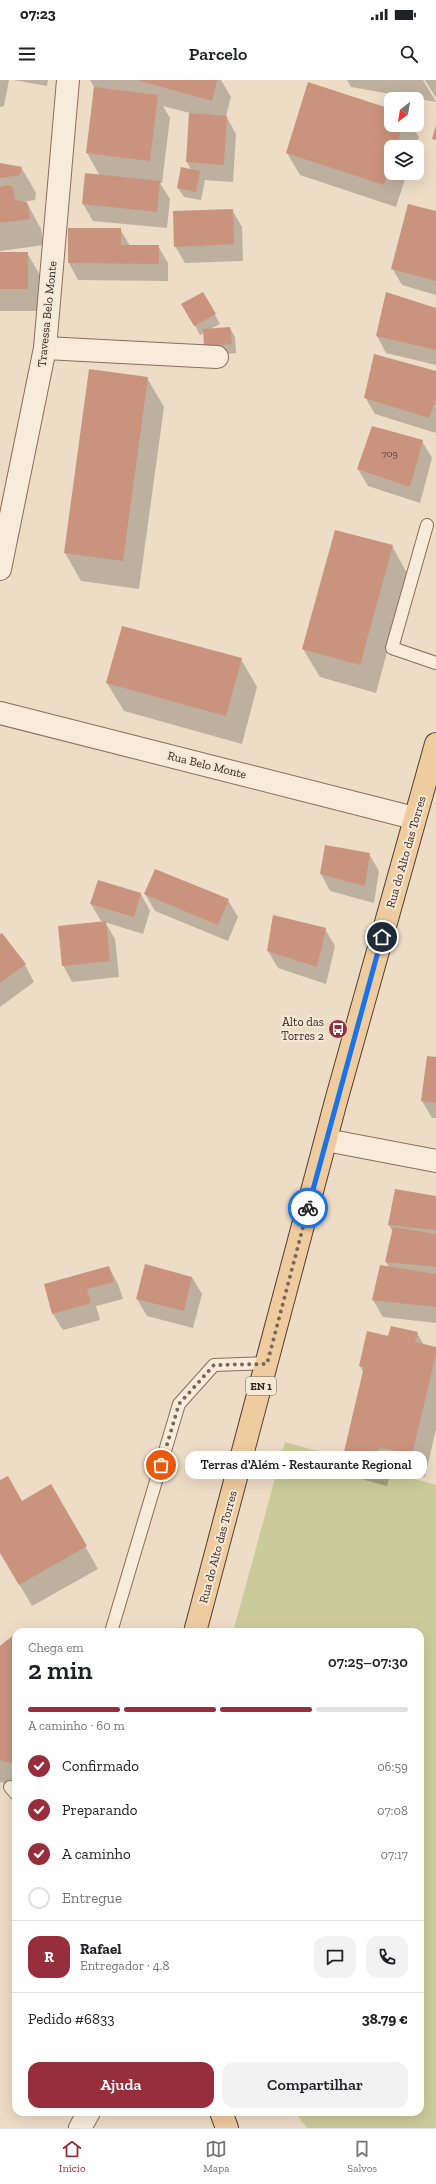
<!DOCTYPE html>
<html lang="pt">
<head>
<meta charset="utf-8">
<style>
  :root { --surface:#fff; --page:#f2f2f2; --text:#202124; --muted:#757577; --line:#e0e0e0; --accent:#962e3c }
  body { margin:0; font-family:"Zilla Slab",serif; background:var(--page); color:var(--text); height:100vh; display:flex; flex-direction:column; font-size:15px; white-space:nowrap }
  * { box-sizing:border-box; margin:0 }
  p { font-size:13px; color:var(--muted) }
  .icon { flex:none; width:22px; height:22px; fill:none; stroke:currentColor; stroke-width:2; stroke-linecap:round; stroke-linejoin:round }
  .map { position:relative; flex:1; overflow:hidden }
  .sheet { position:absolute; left:12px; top:1548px; width:412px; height:488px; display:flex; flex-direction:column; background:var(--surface); border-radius:12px; box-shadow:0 4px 16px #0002 }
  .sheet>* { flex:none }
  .needle { width:26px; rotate:211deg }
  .fabs { position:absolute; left:384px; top:12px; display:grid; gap:8px }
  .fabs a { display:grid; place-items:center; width:40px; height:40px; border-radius:8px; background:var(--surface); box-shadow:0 4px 16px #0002; font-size:20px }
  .pin { position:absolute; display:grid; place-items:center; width:34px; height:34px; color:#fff; margin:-17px; border:2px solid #fff; border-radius:50%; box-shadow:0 1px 4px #0007 }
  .courier { position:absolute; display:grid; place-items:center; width:40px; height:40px; margin:-20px; border:3px solid #1a73e8; border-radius:50%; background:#fff; color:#222; box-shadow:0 1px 5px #0007 }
  .bubble { position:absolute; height:28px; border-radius:12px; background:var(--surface); box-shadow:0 4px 16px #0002; font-size:13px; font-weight:600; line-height:28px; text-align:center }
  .overview em { font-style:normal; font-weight:600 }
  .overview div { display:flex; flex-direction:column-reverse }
  .overview { display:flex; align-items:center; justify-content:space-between; height:68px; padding:0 16px }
  h1 { font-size:26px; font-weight:600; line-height:30px }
  .bar { display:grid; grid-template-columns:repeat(4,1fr); gap:6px 4px; align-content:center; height:48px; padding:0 16px }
  .bar i { height:5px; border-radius:3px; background:var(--line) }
  .bar .selected { background:var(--accent) }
  .bar p { grid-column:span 4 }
  .line { display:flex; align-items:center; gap:10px; padding:0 16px; border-top:1px solid var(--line) }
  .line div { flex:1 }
  .round { display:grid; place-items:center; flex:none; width:42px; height:42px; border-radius:12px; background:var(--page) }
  ol { padding:0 16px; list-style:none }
  li { display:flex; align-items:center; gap:12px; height:44px }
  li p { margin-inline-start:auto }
  li .icon { padding:4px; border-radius:50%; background:var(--accent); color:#fff; stroke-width:4 }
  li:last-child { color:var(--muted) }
  li i { width:22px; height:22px; border:2px solid var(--line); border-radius:50% }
  .primary-button { display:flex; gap:8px; margin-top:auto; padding:8px 16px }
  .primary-button a { flex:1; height:46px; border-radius:12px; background:var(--accent); color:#fff; font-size:16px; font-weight:600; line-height:46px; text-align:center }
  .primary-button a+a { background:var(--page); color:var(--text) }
  .status { display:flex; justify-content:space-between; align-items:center; height:28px; padding:0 20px; background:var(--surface); direction:ltr }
  .status svg { height:11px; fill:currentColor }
  header { display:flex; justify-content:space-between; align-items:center; height:52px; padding:0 16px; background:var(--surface); font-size:18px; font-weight:600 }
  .tab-bar { display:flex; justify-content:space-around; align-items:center; height:56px; border-top:1px solid var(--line); background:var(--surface); font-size:11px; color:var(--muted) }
  .tab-bar a { display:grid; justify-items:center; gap:2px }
  .tab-bar .selected { color:var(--accent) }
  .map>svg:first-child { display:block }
</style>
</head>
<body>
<div class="status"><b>07:23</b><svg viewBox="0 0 49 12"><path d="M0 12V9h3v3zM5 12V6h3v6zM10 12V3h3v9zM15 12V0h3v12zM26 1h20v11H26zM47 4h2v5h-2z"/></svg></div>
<header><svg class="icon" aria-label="menu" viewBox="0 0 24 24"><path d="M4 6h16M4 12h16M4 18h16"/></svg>Parcelo<svg class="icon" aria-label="search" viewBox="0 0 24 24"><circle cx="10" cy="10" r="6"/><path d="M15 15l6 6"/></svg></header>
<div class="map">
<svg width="436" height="2048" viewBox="0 0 436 2048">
  <rect width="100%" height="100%" fill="#eddcc6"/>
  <path fill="#cbcb9a" d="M285,1362l151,43v643h-129l-12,-16h125v-480h-187z"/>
  <g fill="#0003">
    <path d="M0,0h9l-5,26 -4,1z"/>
    <path d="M13,0h35l-1,6z"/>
    <path d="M90,0h131l10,17 -5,19 10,18 -3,48 -28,-2 -4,20 -17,-3 -6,-9 13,-18 -4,-8 3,-49 -27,-7 7,12 -8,65h-2l10,16 -3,29 -74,-7 -10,-17 17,-28 -13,-23 7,-66z"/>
    <path d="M347,0h76l13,22 -85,-15z"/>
    <path d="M425,0h11v19v-1z"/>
    <path d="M391,30v15h21l7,12 -4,10h-24v26h16l-11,34 -96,-32 -13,-22z"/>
    <path d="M0,84l21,3 15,26 -1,7 -13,2 5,1 14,26 3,16 -44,6z"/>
    <path d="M232,130l10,17 1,34 -58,2 -10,-17z"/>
    <path d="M436,132v83l-34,-10 -10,-17z"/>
    <path d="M69,149h51l10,17h28l10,17v18l-90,-1 -9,-17z"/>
    <path d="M0,173h27l13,22v36h-40z"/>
    <path d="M203,213l17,31 -10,5 20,-1 5,9 1,16 -25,2 -7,-22 -4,2 -17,-31z"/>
    <path d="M436,229v56l-50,-12 -9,-17z"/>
    <path d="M436,292v61l-61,-19 -10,-17z"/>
    <path d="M147,298l17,29 -25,182 -58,-8 -16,-28z"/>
    <path d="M422,361l10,17 -12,45 -52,-17 -10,-17z"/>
    <path d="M392,466l16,29 -32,118 -56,-16 -17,-28z"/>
    <path d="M241,579l16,28 -15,57 -118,-33 -17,-28z"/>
    <path d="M369,774l10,17 -5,32 -44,-12 -9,-17z"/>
    <path d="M141,814l9,17 -7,23 -42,-13 -10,-17z"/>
    <path d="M145,814l83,6 10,17 -10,24 -73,-30z"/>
    <path d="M105,842l10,17 4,38 -47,5 -9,-17z"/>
    <path d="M325,849l10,17 -9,38 -48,-16 -10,-17z"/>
    <path d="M0,855l25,30 9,17 -34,25z"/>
    <path d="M436,978v60h-4l-10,-17z"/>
    <path d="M436,1117v126l-53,-6 -10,-17 8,-34 9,2 -4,-6 7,-30 -4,-7z"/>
    <path d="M109,1187l9,17 5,15 -27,7 4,14 -37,10 -10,-16z"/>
    <path d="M192,1197l10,17 -9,34 -46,-12 -10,-17z"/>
    <path d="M417,1253l7,12 12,3v81l-11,48 -33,-8 -5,17 -30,-8 -13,-22 19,-84 -3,-6 29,-29z"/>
    <path d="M0,1401l22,21 29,-16 47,83 -66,37 -32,-55z"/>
    <path d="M16,1554v152l-16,-4v-135z"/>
  </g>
  <g fill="#ca937d">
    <path d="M137,0h80l-5,21z"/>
    <path d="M308,2l83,27v16h12l-7,22h-5v15l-7,23 -98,-32z"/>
    <path d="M94,7l64,8 -8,66 -64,-8z"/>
    <path d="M189,33l38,3 -3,49 -38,-3z"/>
    <path d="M436,45v15l-4,-1z"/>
    <path d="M0,83l22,4 -2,8 -20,3z"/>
    <path d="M181,87l19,4 -4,21 -19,-4z"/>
    <path d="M85,93l75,8 -3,31 -75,-8z"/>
    <path d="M8,105l5,2 2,13 12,2 3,17 -30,4v-36z"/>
    <path d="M408,124l28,7v70l-45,-12z"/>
    <path d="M233,129l1,35 -60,3 -1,-36z"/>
    <path d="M68,148h53v17h38v19l-91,-1z"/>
    <rect x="0" y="172" width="28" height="37"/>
    <path d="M203,212l13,22 -22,12 -13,-22z"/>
    <path d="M386,212l50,16v42l-60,-14z"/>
    <path d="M230,247l2,17 -28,2 -1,-17z"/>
    <path d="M374,274l62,17v28l-7,19 -65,-20z"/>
    <path d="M89,289l59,8 -25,184 -59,-8z"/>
    <path d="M372,346l51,14 -13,47 -53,-18z"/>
    <path d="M335,450l58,15 -33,120 -58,-16z"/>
    <path d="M122,546l120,32 -16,58 -120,-33z"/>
    <path d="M325,765l45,8 -5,33 -45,-12z"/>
    <path d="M155,789l74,30 -11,26 -74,-31z"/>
    <path d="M98,800l43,13 -7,24 -44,-13z"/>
    <path d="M273,835l53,13 -9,39 -50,-16z"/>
    <path d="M106,841l4,40 -48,5 -4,-40z"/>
    <path d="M2,853l24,31 -26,19v-49z"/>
    <path d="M427,976l9,1v46l-15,-2z"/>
    <path d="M395,1109l41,7v34l-48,-5z"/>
    <path d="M393,1147l43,7v33l-51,-5z"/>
    <path d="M145,1184l47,13 -8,34 -48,-12z"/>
    <path d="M380,1185l56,9v33l-64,-7z"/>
    <path d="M109,1186l5,16 -27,7 4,14 -39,11 -8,-30z"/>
    <path d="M391,1246l27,6 -3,10 21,5v7l-24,101 -33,-8 -4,17 -32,-8 21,-89 -5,-1 8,-35 21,5z"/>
    <path d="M8,1396l14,25 29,-17 36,62 -68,39 -19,-32v-73z"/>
    <path d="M16,1553v131l-16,-4v-114z"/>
  </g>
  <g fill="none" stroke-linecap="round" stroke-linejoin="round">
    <defs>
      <g id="lane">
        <path d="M427,445l-35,123 44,15"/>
        <path d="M111,1552l68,-228 35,-39 53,-2"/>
        <path d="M10,1707l6,7"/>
      </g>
      <g id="street">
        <path d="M45,268l172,9"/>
        <path d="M0,489l45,-221 23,-268"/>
        <path d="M0,633l414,105"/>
        <path d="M326,1060l110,21"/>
        <path d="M80,2048l9,-16"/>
      </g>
      <g id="primary">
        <path d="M195,1552l141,-531 100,-357"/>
        <path d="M221,2032l6,16"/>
      </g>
    </defs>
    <use href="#lane" stroke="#886e5c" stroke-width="14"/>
    <use href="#street" stroke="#886e5c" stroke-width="24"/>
    <use href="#primary" stroke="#563d30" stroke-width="24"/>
    <use href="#lane" stroke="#f8ebd9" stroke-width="12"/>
    <use href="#street" stroke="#f8ebd9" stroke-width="22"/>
    <use href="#primary" stroke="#efcca0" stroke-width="22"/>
  </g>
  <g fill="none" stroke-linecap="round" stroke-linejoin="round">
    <path stroke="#78675a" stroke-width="4" stroke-dasharray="0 7.2" d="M161,1385l18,-61 35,-39 53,-1 41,-156"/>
    <path stroke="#1a73e8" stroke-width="5" d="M308,1128l74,-271"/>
  </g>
  <defs>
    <symbol id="bus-disc" viewBox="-11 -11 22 22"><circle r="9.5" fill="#962e3c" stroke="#f5e8d6"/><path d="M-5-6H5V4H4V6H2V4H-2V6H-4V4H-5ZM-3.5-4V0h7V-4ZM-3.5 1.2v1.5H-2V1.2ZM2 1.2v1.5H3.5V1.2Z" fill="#fff"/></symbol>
  </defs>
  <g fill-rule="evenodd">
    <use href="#bus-disc" x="327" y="938" width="22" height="22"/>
  </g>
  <g text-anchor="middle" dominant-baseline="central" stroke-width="4" stroke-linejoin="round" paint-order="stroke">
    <g font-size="10" fill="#5d4337">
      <text x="390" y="374">709</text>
    </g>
    <rect fill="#f5e8d6" stroke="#716257" stroke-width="1" x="246" y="1297" width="30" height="18" rx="3"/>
    <g font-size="11" font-weight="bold" fill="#392820">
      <text x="261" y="1306">EN 1</text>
    </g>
    <g font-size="12" fill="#392820" stroke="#f5e8d6">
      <text transform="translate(47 234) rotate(-84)">Travessa Belo Monte</text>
      <text transform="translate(207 685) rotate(14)">Rua Belo Monte</text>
      <text transform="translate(406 772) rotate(-74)">Rua do Alto das Torres</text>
      <text transform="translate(218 1467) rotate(-75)">Rua do Alto das Torres</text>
    </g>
    <g font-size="12" fill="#392820" stroke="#f5e8d6" text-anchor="end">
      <text x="324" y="942">Alto das<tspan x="324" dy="14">Torres 2</tspan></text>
    </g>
  </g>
</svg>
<div class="fabs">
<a><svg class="needle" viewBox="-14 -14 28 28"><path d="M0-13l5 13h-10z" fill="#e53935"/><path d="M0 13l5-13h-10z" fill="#757577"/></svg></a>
<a><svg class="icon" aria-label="layers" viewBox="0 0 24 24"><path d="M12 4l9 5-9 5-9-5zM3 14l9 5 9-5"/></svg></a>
</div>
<div class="pin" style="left:161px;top:1385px;background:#ea580c"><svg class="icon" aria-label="bag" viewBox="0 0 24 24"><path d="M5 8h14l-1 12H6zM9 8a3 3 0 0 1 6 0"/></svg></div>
<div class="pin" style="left:382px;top:857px;background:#1f2937"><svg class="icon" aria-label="home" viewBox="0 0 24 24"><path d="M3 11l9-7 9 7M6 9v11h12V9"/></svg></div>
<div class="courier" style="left:308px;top:1128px"><svg class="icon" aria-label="bike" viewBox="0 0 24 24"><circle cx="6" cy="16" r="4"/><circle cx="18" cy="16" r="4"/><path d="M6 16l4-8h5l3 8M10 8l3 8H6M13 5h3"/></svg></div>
<div class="bubble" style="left:185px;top:1371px;width:242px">Terras d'Além - Restaurante Regional</div>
<section class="sheet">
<div class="overview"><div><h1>2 min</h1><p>Chega em</p></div><em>07:25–07:30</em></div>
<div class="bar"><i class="selected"></i><i class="selected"></i><i class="selected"></i><i></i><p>A caminho · 60 m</p></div>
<ol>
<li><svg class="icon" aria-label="check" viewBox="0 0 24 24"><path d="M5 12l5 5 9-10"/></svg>Confirmado<p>06:59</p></li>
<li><svg class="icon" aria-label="check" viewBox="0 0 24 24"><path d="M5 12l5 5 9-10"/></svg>Preparando<p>07:08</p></li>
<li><svg class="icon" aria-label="check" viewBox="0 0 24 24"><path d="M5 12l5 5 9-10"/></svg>A caminho<p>07:17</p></li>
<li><i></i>Entregue</li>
</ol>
<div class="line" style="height:72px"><b class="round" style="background:var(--accent);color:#fff">R</b><div><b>Rafael</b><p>Entregador · 4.8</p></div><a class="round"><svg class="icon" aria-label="chat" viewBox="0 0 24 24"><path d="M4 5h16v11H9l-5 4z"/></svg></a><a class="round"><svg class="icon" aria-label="phone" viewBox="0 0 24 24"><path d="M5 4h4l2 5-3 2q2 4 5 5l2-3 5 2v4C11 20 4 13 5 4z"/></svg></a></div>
<div class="line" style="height:52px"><div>Pedido #6833</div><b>38.79 €</b></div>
<div class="primary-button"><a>Ajuda</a><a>Compartilhar</a></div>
</section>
</div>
<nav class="tab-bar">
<a class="selected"><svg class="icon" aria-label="home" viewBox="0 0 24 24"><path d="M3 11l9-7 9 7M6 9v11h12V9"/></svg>Início</a>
<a><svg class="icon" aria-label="map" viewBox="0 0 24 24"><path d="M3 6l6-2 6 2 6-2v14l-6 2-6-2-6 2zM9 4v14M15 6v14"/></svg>Mapa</a>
<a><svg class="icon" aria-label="saved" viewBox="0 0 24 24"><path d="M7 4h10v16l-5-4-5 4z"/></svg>Salvos</a>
</nav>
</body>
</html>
